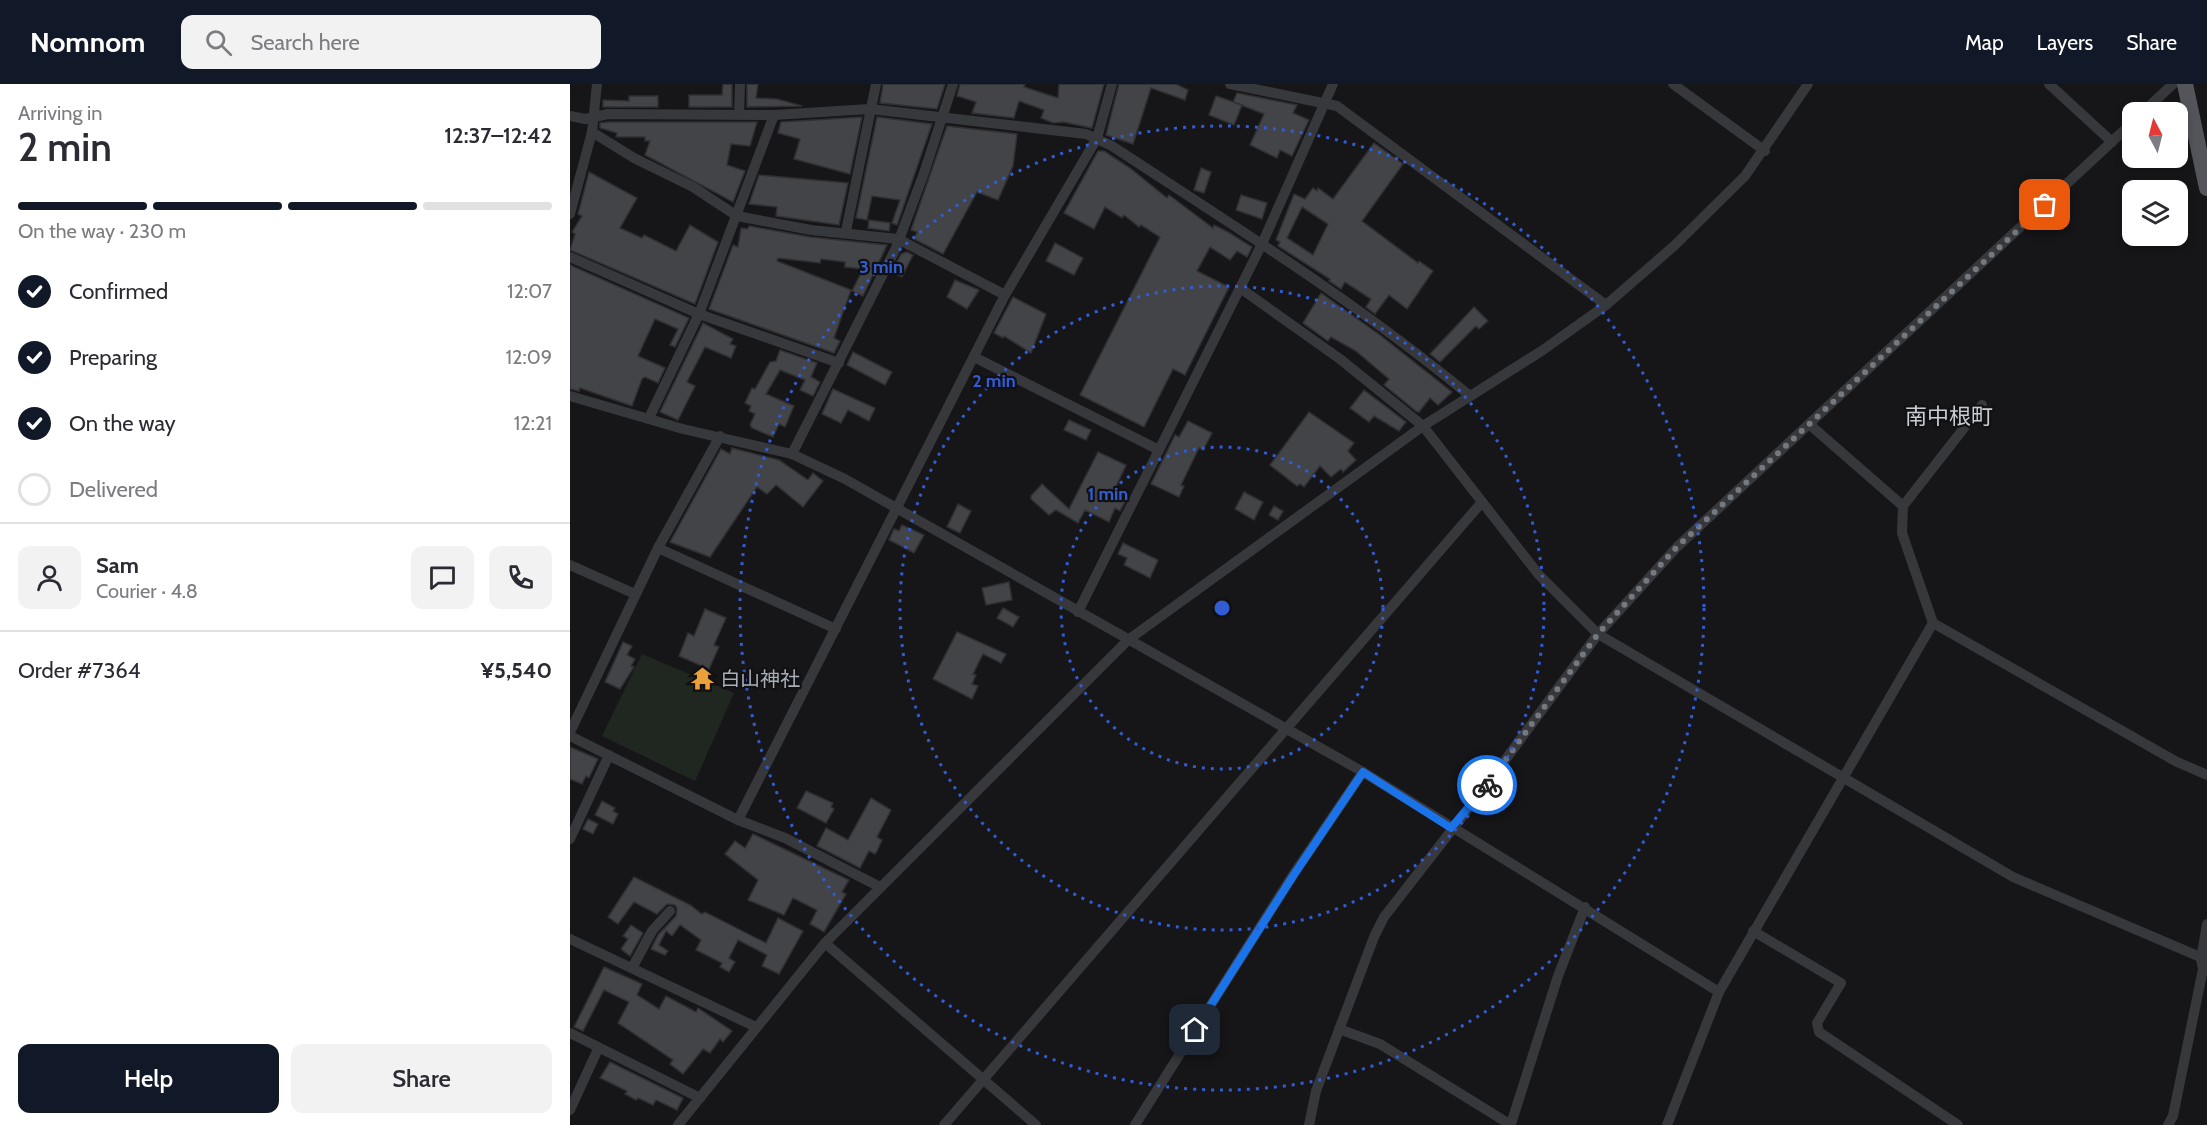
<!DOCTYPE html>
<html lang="en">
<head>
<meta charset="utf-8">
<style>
  :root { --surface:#fff; --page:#f2f2f3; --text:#2b2b33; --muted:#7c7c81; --line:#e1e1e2; --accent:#111827 }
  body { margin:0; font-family:Cabin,"Noto Sans JP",sans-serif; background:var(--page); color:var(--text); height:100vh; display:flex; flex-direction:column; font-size:22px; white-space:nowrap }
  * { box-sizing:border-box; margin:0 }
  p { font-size:20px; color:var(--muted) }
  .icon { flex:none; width:33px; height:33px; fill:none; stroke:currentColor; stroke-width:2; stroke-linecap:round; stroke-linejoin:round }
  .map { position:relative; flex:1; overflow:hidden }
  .details { display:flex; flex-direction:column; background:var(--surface); width:570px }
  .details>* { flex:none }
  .needle { width:39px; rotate:353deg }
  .controls { position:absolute; left:1552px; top:18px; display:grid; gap:12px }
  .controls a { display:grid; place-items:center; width:66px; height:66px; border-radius:12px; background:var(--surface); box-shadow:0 3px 9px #0003; font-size:30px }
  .pin { position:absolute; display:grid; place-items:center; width:51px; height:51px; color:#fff; margin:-26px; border-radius:12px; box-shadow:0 3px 9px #0006 }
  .courier { position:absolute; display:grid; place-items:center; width:60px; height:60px; margin:-30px; border:4px solid #1a73e8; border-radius:50%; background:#fff; color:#222; box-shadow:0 2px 8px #0007 }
  .headline em { font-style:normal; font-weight:600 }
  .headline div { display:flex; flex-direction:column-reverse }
  .headline { display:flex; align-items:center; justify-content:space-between; height:102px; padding:0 18px }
  h1 { font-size:39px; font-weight:600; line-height:45px }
  .bar { display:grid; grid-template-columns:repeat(4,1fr); gap:9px 6px; align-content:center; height:72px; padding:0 18px }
  .bar i { height:8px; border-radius:4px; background:var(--line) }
  .bar .current { background:var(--accent) }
  .bar p { grid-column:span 4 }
  .line { display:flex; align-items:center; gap:15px; padding:0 18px; border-top:2px solid var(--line) }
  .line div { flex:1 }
  .round { display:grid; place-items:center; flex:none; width:63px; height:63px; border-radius:12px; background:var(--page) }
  ol { padding:0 18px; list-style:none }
  li { display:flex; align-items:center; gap:18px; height:66px }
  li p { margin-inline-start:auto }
  li .icon { padding:6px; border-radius:50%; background:var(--accent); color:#fff; stroke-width:4 }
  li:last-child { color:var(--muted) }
  li i { width:33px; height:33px; border:3px solid var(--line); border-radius:50% }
  .button { display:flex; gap:12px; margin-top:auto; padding:12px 18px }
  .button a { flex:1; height:69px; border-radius:12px; background:var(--accent); color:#fff; font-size:24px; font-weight:600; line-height:69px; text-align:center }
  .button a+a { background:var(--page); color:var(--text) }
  header { display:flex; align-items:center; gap:36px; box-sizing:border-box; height:84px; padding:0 30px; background:var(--accent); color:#fff }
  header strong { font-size:28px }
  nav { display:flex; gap:33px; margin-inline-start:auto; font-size:21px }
  .search { width:420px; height:54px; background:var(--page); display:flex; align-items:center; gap:15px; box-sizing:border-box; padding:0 21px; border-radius:12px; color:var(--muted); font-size:22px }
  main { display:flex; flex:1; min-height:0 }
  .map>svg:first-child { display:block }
</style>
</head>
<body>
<header>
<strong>Nomnom</strong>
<div class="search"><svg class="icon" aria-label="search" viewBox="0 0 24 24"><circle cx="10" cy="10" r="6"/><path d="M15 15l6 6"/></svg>Search here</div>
<nav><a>Map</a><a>Layers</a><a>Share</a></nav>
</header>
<main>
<section class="details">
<div class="headline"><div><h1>2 min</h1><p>Arriving in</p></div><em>12:37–12:42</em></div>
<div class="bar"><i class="current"></i><i class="current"></i><i class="current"></i><i></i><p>On the way · 230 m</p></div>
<ol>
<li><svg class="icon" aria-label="check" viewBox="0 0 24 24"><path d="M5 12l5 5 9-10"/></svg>Confirmed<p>12:07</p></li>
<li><svg class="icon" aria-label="check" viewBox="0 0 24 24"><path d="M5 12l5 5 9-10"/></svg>Preparing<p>12:09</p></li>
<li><svg class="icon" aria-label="check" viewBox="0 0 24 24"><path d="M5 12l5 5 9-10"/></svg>On the way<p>12:21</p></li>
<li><i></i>Delivered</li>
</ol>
<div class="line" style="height:108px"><a class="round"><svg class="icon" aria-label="person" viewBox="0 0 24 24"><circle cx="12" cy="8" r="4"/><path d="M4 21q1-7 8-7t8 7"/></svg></a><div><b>Sam</b><p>Courier · 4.8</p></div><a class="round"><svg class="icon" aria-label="chat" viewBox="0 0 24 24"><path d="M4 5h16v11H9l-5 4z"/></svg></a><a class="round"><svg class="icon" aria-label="phone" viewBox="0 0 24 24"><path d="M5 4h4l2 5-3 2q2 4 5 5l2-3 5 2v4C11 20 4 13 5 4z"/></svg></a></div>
<div class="line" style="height:78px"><div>Order #7364</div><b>¥5,540</b></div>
<div class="button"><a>Help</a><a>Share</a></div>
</section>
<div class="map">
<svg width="1637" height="1041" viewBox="0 0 1637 1041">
  <rect width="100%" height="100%" fill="#161618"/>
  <path fill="#202720" d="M72,570l92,39 -39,88 -93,-45z"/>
  <g fill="#424448" stroke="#303033" stroke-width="1.5" fill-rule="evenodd">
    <path d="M153,0h9v23h-43v-12h33z"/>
    <path d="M177,0h11l-2,14 21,1 25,7 -55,1z"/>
    <path d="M313,0h62l-8,25 -57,-6z"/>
    <path d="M390,0h65l-1,3 34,11 1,-14h45l-12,44 -29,-6 -10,1 -12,-5 3,-8 -25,-9 -5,17 -42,-5 4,-11 -19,-6z"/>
    <path d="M549,0h57l12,6 -3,10 -34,-12 -18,56 -27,-9z"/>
    <path d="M667,9l60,12 -4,8 16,7 -17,36 -12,-6 -3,8 -27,-13 14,-31 -31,-12z"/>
    <path d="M59,12h29v11h-55v-7l26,1z"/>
    <path d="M646,12l26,9 -8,20 -25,-10z"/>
    <path d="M292,33l-12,57 -56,-15 6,-20 -22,-6 3,-11z"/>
    <path d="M307,33l55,7 -35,101 -5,-2 8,-23 -28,-4 -5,24 -11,-2z"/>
    <path d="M39,38h148l-7,24 -19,-2 -4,21 18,6 -12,31 -88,-47 5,-14h-5v-4h-29l1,-4 -17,-5v-5z"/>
    <path d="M377,42l70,8 -4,32 -15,34 -21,-8 -34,62 -29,-15 3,-7 -6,-2z"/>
    <path d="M804,59l29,21 -41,57 56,42 1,-2 14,10 -26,38 -18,-14 -14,19 -9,-7 5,-8 -26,-17 -4,7 -12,-8 1,-2 -52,-33 2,-4 -4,-2 18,-46 11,5 8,-11 4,3 1,-3 15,11zM732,123l26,17 -15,31 -26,-17z"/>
    <path d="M528,67h6l26,17 37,30 2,-3 44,33 1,-3 14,7 24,15 -5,10 -10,-6 -7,9 -20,-13 -13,24 32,16 -44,88 -12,-6 -29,58 -64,-32 80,-158 -19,-12 -2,2 -15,-12 -2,3 -17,-11 -11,22 -30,-16z"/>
    <path d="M631,84l10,4 -7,21 -10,-3z"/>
    <path d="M19,88l48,26 -17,30 22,10 2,-3 32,16 14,-26 28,17 -23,62 -125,-54 5,-16 -3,-2 10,-16 -4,-2z"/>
    <path d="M189,91l89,8 -9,42 -63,-9 1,-9 -28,-3z"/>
    <path d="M671,111l26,8 -5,16 -26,-9z"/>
    <path d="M299,136l21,3 -1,8 -21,-3z"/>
    <path d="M179,142l61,11 77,8 -24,51 -11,-5 11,-22 -18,-2v-5l-24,-3 -1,4 -42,-5 -1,3 74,29 -17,48 6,3 -6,12 -125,-44 24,-64 5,2 3,-19 7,1z"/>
    <path d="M485,159l28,15 -9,17 -28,-14z"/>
    <path d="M337,168l6,3 -11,22 -10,-5 9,-18z"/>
    <path d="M0,181l119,53 -14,29 -5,-2 8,-16 -23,-10 -17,37 27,12 -7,15 -13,-6 -3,2 -10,27 -52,-18 -1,3 -9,-2z"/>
    <path d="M385,196l24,10 -12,19 -20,-12z"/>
    <path d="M751,209l59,42 72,57 -14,13 -8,-7 -11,14 -3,-1 -32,-26 5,-6 -33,-28 -25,-14 -3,4 -25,-18z"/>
    <path d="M443,213l33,17 -15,39 -27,-17 -1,2 -9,-5z"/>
    <path d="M904,223l14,14 -9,8 -3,-3 -36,36 -10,-8z"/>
    <path d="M133,239l30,16 -3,5 6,2 -5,12 -26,-11 -18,35 8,4 -17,34 -18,-8z"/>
    <path d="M210,266l37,13 -6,14 9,5 -7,14 -13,-6 5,-10 -25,-10 -14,24 28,12 -9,21 -6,-3 -6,13 -21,-9 -2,-3 5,-11 -6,-3 2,-5 -6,-3 7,-15 3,1 15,-27 6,-1z"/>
    <path d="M283,268l39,20 -7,13 -38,-20z"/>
    <path d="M263,305l42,19 -6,13 -21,-11 -7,13 -19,-9z"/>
    <path d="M794,306l42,32 -7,9 -25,-15 -5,6 -19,-14z"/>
    <path d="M739,328l45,31 -6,8 8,9 -13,12 -2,-3 -10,8 -11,-11 -16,21 -4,-3 -3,2 -27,-21z"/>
    <path d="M499,336l22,10 -5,10 -22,-10z"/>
    <path d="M618,337l24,12 -9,17 -4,-2 -18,37 3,1 -5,11 -28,-13 24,-49 4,2z"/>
    <path d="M162,364l47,12 29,20 5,-7 10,8 -20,26 -27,-22 -9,9 -10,-7 -47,70 -40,-15 51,-93 9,5z"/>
    <path d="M528,368l28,13 -13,28 13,7 -6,11 -5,-3 -6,14 -24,-12 -7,13 -22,-13 -7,5 -18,-16v-3l11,-12 27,25z"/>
    <path d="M674,408l19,10 -9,18 -19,-11z"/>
    <path d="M388,420l13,7 -11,22 -13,-6z"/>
    <path d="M704,422l9,5 -5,9 -9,-5z"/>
    <path d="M332,441l22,10 -10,18 -25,-13 5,-11 5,2z"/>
    <path d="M553,459l35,17 -8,18 -26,-13 3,-7 -9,-4z"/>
    <path d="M439,498l3,18 -26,5 -4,-17z"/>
    <path d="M433,524l16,9 -6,10 -16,-9z"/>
    <path d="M135,525l21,9 -12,27 5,2 -10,22 -30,-13 9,-23 6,3z"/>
    <path d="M387,548l49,22 -5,9 -18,-9 -10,20 3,1 -4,9 6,2 -6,13 -39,-20z"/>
    <path d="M53,558l9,4 -5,9 8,4 -4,7 3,1 -14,22 -15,-7z"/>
    <path d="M0,663l28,12 -9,19 -3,-2 -4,8 -12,-5z"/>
    <path d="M236,707l27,12 -2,4 3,2 -8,14 -29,-15z"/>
    <path d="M301,714l20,12 -14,27 5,3 -5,11 -2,3 -6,-3 -9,17 -43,-22 9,-18 22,12z"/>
    <path d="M32,717l13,7 -2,3 5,3 -5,10 -18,-9z"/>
    <path d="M18,735l10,5 -5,10 -10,-5z"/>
    <path d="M183,750l96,46 -7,12 4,2 -22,38 -14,-8 7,-14 -24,-12 -9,17 -36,-15 10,-20 -33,-26 10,-13 10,7z"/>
    <path d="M64,793l56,28 12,9 3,-2 61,31 12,-25 25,13 -24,43 -17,-8 5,-11 -29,-15 -9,18 6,4 -6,10 -9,-5 2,-4 -26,-13 5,-10 -21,-15 -8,11 -6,-5 -7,14 9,6 -3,4 -14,-6 7,-14 18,-19 1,-7 -2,-4 -8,-1 -10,10 -23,-12 -16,22 -10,-7z"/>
    <path d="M61,841l12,8 -13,23 -9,-7 7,-10 -5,-3z"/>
    <path d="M34,883l38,17 -5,11 22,14 7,-13 30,16 2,-4 34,23 -9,11 -3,-3 -10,14 -7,-4 -20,25 -13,-10 3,-4 -55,-37 11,-21 -25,-12 -21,41 -9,-4z"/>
    <path d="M40,978l73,36 -6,12 -21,-10 -3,5 -15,-7 -2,2 -11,-6 2,-3 -27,-13z"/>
  </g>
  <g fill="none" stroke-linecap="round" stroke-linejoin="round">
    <g stroke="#37383c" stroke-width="10">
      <path d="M660,0l107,22 269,199"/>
      <path d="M1103,0l92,67"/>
      <path d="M1479,0l63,58"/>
      <path d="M1573,28l30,-28"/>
      <path d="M169,30l1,-30"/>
      <path d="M0,32l15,3 23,-5 166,1 96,-6 216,25 26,12c122,80 246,157 358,250"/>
      <path d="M22,48l42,26 59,29 44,29 74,14 87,9 107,56"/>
      <path d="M0,130l22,-82 5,-48"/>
      <path d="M276,147l30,-147"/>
      <path d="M0,173l129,57 140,49"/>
      <path d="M670,204l100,71 83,67 116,149 59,59 415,243 194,83"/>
      <path d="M404,273l185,93"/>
      <path d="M0,312l113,33 109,25 53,25 518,293 356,220"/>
      <path d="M1412,321l-79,101 -1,27 31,90 244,139 30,13"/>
      <path d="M79,334l50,-104 75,-199"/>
      <path d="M1239,340l94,82"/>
      <path d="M222,370l104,-206 28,-75 29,-89"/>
      <path d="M88,464l178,81"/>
      <path d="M0,481l65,29"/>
      <path d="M508,528l184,-368 71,-160"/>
      <path d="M0,648l88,-184 62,-112"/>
      <path d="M0,652l168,84 47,18 95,49"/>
      <path d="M168,736l267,-525 92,-157 15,-54"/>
      <path d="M0,755l39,-84"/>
      <path d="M1183,847l88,52 -24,40 2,9 139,93"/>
      <path d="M0,855l186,88"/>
      <path d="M255,859l211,182"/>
      <path d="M62,884l20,-37 18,-20"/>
      <path d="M769,945l41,15 131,81"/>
      <path d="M0,949l130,65"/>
      <path d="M0,1026l28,-61"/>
      <path d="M941,1040l47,-148 27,-69"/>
      <path d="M108,1041l147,-182 303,-303 295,-214 120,-76 63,-45 68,-59 71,-70 63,-92"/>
      <path d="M374,1041l538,-623"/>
      <path d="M565,1041l158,-250 70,-103"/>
      <path d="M739,1041l7,-34 58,-154 10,-20 102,-131 112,-152 79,-87 456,-425"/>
      <path d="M1097,1041l52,-133 214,-369"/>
      <path d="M1598,1041l5,-9 30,-147 -2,-10 6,-35"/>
    </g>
    <path stroke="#53555b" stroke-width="16" d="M1615,0l22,104"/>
  </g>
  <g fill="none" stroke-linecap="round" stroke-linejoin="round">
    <path stroke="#75797f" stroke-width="6" stroke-dasharray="0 10.8" d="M917,701l111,-151 79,-87 368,-342"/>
    <path stroke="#1a73e8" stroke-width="8" d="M625,946l98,-154 70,-104 88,56 36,-43"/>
  </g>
  <g fill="none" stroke="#325cd3" stroke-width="3" stroke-dasharray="3 6">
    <circle cx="652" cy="524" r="161"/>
    <circle cx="652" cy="524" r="322"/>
    <circle cx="652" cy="524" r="482"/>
  </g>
  <defs>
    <symbol id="temple-bare" viewBox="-9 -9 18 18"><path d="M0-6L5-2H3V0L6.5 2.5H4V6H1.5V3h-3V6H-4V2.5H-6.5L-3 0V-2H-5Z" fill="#eba03a" stroke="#111113" stroke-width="2.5" paint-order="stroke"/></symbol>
  </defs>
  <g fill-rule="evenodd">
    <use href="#temple-bare" x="116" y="578" width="33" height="33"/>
  </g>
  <g text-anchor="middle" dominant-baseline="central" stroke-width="4.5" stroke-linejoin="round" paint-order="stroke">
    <g font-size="20" fill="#a8aeb7" stroke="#111113" text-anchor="start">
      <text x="150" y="595">白山神社</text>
    </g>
    <g font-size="22" fill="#c9cdd3" stroke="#111113">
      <text x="1379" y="332">南中根町</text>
    </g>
  </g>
  <circle cx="652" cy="524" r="9" fill="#325cd3" stroke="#111113" stroke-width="3"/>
  <g font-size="18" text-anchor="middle" font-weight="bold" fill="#325cd3" stroke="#111113" stroke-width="4.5" stroke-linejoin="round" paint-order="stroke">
    <text x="311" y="189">3 min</text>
    <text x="424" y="303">2 min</text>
    <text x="538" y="416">1 min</text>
  </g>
</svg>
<div class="controls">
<a><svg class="needle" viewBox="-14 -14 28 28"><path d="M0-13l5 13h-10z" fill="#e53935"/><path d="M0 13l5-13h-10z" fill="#7c7c81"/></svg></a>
<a><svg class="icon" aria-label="layers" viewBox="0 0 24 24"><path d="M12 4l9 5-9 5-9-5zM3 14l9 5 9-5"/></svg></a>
</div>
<div class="pin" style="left:1475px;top:121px;background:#ea580c"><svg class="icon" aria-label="bag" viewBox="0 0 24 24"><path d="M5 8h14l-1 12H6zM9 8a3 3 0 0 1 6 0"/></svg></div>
<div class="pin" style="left:625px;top:946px;background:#1f2937"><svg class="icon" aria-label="home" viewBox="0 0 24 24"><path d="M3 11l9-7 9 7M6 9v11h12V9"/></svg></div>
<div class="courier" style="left:917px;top:701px"><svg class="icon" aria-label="bike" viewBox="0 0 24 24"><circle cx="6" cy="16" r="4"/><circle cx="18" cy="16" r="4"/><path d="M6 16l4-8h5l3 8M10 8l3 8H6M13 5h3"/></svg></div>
</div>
</main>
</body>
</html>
